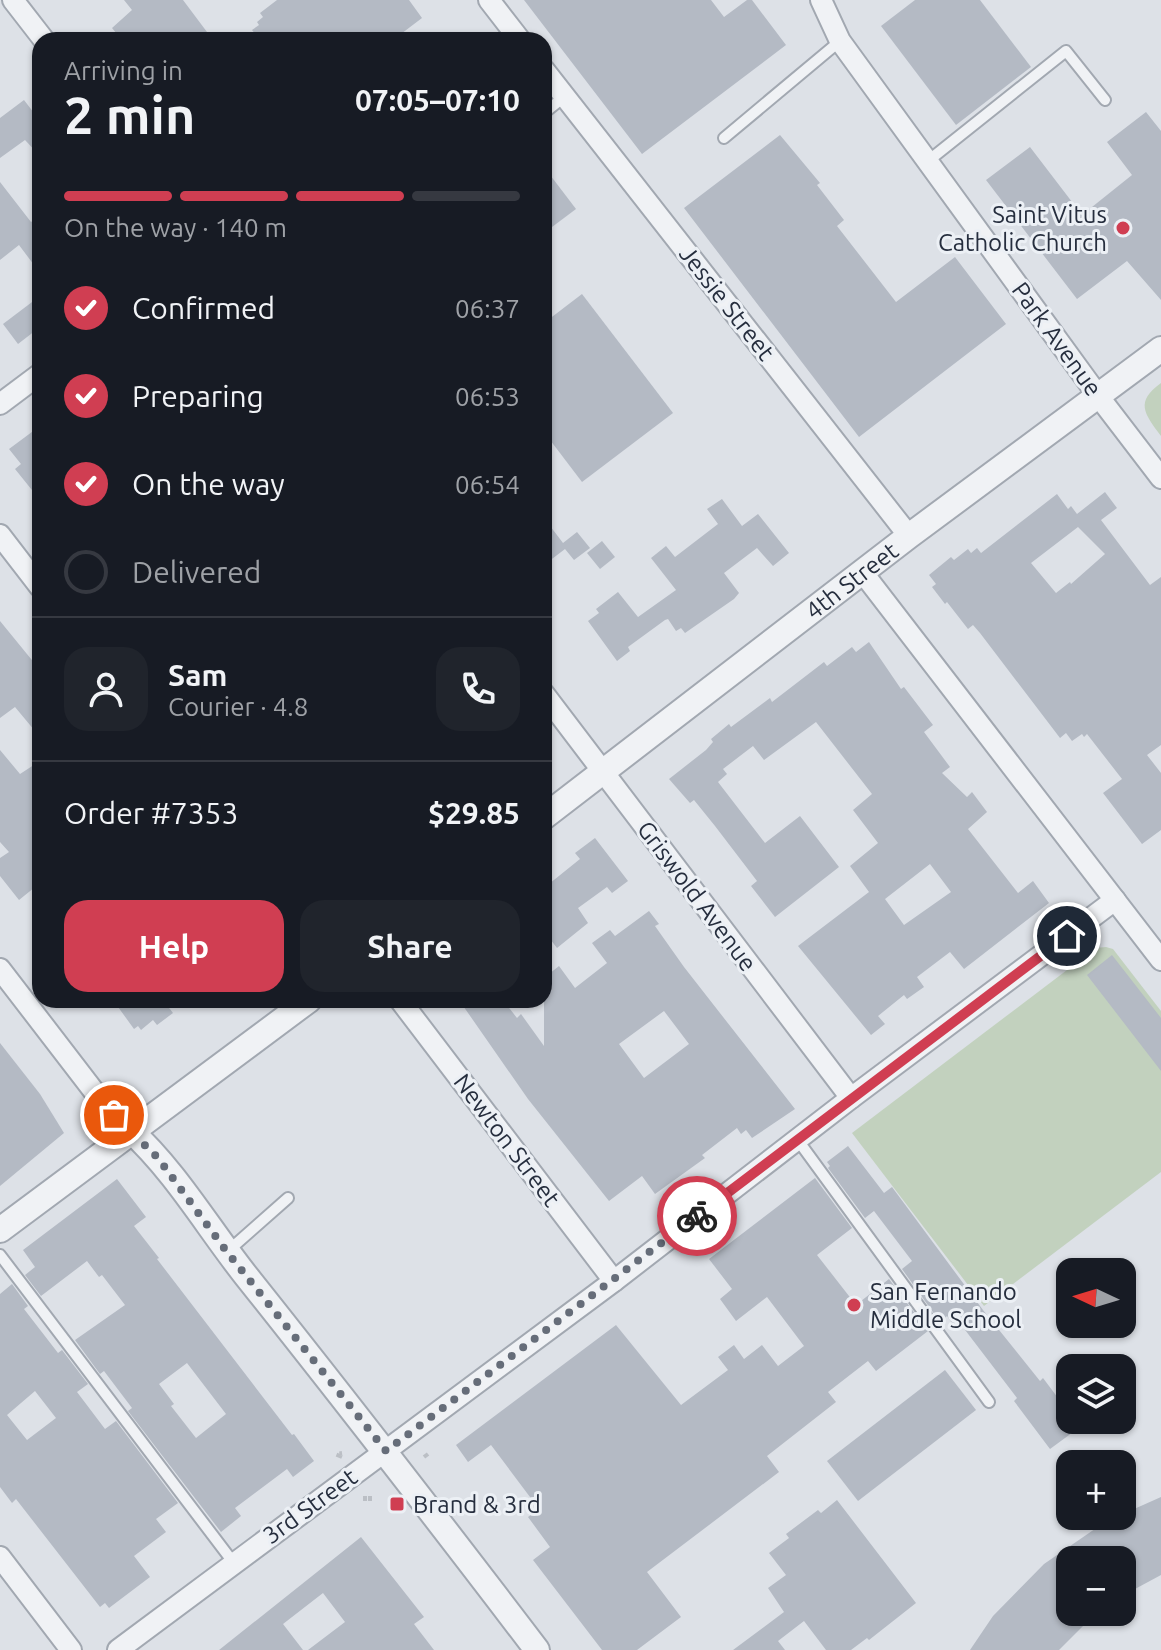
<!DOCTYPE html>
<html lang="en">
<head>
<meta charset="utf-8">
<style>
  :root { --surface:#171b24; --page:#20242c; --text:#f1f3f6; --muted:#9ea1a6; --line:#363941; --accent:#d03e52 }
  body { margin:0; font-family:Ubuntu,sans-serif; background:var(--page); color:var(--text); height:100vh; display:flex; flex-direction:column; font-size:30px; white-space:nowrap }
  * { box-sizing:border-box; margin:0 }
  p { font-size:26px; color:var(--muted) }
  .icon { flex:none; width:44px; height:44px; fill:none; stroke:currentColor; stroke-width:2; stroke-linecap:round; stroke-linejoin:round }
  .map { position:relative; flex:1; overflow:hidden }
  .sheet { position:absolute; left:32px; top:32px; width:520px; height:976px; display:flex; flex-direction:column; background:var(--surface); border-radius:24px; box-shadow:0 2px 6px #0004 }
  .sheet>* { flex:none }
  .needle { width:52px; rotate:274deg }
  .controls { position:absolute; left:1056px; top:1258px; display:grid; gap:16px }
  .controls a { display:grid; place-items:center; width:80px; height:80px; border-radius:16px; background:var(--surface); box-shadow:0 2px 6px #0004; font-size:40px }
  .pin { position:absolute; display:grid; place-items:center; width:68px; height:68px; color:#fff; margin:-34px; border:4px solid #fff; border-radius:50%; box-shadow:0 2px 8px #0007 }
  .courier { position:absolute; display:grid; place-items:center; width:80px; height:80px; margin:-40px; border:6px solid #d03e52; border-radius:50%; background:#fff; color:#222; box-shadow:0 2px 10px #0007 }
  .head em { font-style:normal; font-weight:700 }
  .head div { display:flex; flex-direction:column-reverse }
  .head { display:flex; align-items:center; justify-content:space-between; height:136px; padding:0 32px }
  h1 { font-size:52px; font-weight:700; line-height:60px }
  .bar { display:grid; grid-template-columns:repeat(4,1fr); gap:12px 8px; align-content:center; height:96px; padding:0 32px }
  .bar i { height:10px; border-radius:6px; background:var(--line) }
  .bar .current { background:var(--accent) }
  .bar p { grid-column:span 4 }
  .line { display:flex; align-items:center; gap:20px; padding:0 32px; border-top:2px solid var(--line) }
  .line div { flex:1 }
  .round { display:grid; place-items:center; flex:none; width:84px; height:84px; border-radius:24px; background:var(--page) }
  ol { padding:0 32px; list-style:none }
  li { display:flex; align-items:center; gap:24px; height:88px }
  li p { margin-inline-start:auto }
  li .icon { padding:8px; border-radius:50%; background:var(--accent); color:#fff; stroke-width:4 }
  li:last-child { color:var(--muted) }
  li i { width:44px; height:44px; border:4px solid var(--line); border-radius:50% }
  .action { display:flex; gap:16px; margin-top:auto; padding:16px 32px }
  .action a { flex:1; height:92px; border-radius:24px; background:var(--accent); color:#fff; font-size:32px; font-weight:700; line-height:92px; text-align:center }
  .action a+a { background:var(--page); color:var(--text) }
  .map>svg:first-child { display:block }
</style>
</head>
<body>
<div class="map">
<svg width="1161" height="1650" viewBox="0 0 1161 1650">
  <rect width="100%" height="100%" fill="#dde1e7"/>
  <g fill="#c2d1be">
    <path d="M1161,383v53c-17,-23 -26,-34 0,-53z"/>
    <path d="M1106,947l7,2 48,62v161l-177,134 -132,-173 244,-185z"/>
  </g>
  <g fill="#b4bac4" fill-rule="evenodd">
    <path d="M124,0h59l30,40h-91l-10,-12 20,-18z"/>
    <path d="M277,0h132l13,18 -29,22h-133l-8,-10 7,-5 -2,-3 6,-5 -3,-4z"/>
    <path d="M524,0h187l13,17 23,-17h5l34,45 -144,109z"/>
    <path d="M915,0h65l51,67 -75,58 -75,-99z"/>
    <path d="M24,100l16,21v35l-15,-16 -25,18v-40z"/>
    <path d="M1146,112l15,19v169l-34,-39 -50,38 -91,-119 44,-33 52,68 50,-40 -25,-33z"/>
    <path d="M780,135l40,48 -3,2 27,35 -7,6 59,76 59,-45 51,67 -147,113 -175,-229z"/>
    <path d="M544,167l32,42 -32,24z"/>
    <path d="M0,182l31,40 9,-7v58l-21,-28 -19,15z"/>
    <path d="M582,294l91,119 -91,69 -38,-50v-109z"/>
    <path d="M40,296v31l-22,17 -15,-20z"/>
    <path d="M40,426v74l-25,-31 6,-5 -12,-15z"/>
    <path d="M1105,492l12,16 -16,12 49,65 11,-8v168l-14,10 14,18v57l-19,14 -39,-51 19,-14 -35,-45 -3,3 -2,-3 -10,7 -6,-8 -6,5 -80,-105 -7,-8 -5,4 -21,-27 -2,2 -13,-17 4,-3 -7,-9 22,-18 3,3 14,-11 3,4 6,-5 4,5 76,-59 11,15 3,-3 6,8zM1078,527l27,27 -34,30 -1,-2 -14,11 -25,-30z"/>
    <path d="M722,499l20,27 16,-12 31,39 -16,13 -16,-18 -33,25 15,20 -5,6 -49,34 -4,-5 -5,3 -8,-12 -3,1 -37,27 2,4 -13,10 -29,-40 11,-8 -3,-4 22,-17 20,25 38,-27 -25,-32 15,-12 9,11 43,-33 -11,-15z"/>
    <path d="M544,518l19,25 14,-11 13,16 -16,12 -9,-11 -21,16z"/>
    <path d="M602,541l13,16 -15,12 -13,-16z"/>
    <path d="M0,621l40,49v67l-25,-30 -15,11z"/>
    <path d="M869,642l32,47 3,-2 29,38 -9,7 26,35 -8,6 25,24 5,-5 15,20 -19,17 50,64 15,-12 16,22 -85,66 -14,-17 -33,25 7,10 -17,12 -3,-4 -26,21 7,8 -14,11 -73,-89 71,-54 -19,-26 28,-23 -25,-33 19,-16 -56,-72 -52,38 -11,-14 -30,23 4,5 -9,8 47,61 35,-27 39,51 -64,50 -24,-31 6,-5 -42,-55 -21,-26 -4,3 -21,-24 37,-29 7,-8 -2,-3 18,-15 2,3 39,-29 2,4 52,-40 3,4 25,-19 4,5zM930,864l21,28 -47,33 -19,-26z"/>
    <path d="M0,750l20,24 20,-13v122l-21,17 -19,-24v-18l9,-6 -9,-10z"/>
    <path d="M595,838l33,43 -16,12 -5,-6 -29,21 10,15 -31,25 -13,-17v-43l36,-29 -5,-6z"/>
    <path d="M649,911l10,13 -4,2 29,41 111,142 -43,29 -6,-8 -5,4 -4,-6 -35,27 3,3 -50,36 -13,-18 -33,25 -81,-102 -69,-99h44l14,18 4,-4 23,32v-68l15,-12 16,22 32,-25 -15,-20 18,-13 5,6zM664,1011l25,33 -45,34 -25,-34z"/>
    <path d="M1112,955l49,63v53l-74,-96z"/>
    <path d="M113,1000h32l5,7 13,-7 10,13 -16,12 -4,-5 -12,10 -3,-4 -4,3z"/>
    <path d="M0,1043l40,51 24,39 -64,53z"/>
    <path d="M848,1146l36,47 8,-6 91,123 57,71 3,-3 27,36v6h5l5,7 -30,22 -36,-48 3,-3 -58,-76 -5,4 -7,-10 -7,6 -38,-53 10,-8 -38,-50 -9,7 -37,-50 2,-2 -3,-4z"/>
    <path d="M815,1178l37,50 -35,27 39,50 33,-26 39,52 -52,40 -8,-10 -40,31 8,10 -69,54 12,16 -132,100 34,45 -44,33h-35l-69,-90 17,-13 -22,-30 11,-8 -48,-64 -23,17 -12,-17 160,-120 65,80 47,-35 -10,-13 16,-12 10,14 18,-14 16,21 26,-20 -37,-49 -31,24 -16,-22 12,-10 -23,-30z"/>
    <path d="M117,1179l29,38 -12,9 25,32 -2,1 135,176 2,-1 20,27 -21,16 -6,-8 -52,39 6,8 -20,16 -93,-121 4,-3 -28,-37 -4,3 -25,-34 50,-35 -23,-30 -3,2 -12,-16 -46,35 -16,-21 10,-8 -12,-17zM187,1363l39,51 -30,24 -25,-32 3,-2 -15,-20z"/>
    <path d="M12,1284l16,22 -4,3 34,44 4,-3 26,34 -11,8 28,37 11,-8 62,82 -22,16 10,13 -32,24 16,21 -41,31 -4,-5 -5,4 -84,-108 -4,4 -12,-16v-193zM35,1391l21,27 -29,22 -20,-25z"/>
    <path d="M945,1370l31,40 -118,91 -31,-40z"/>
    <path d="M1161,1497v78l-39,21v-36h-52v52h27l-38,38h-89l23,-34 51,-52 61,-42z"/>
    <path d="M837,1500l79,103 -47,37 -2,-2 -16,12h-25l-22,-29 -26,20 7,9h-52l51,-38 -16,-24 18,-13 -17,-22 20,-15 -3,-4 32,-24 3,3z"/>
    <path d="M361,1537l63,80 -10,7 20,26h-126l37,-28 -22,-29 -40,31 20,26h-84z"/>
  </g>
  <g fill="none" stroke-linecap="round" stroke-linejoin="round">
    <defs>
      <g id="service">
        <path d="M544,113l21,-17"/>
        <path d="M724,138l116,-97"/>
        <path d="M928,161l138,-110 39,49"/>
        <path d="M797,1139l192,263"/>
        <path d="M228,1251l60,-53"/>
        <path d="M0,1255l233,307"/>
      </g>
      <g id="minor">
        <path d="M13,0l31,40"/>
        <path d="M489,0l31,40"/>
        <path d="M821,0l19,41 259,356 62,81"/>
        <path d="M544,70l365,466"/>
        <path d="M0,404l40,-30"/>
        <path d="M0,535l40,52"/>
        <path d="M863,573l298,387"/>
        <path d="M544,694l307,404"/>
        <path d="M0,969l106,138 24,23"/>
        <path d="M400,1000l214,281"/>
        <path d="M0,1557l71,93"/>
        <path d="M118,1650l496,-369 237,-183 264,-198"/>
      </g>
      <g id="tertiary">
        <path id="s1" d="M544,817l365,-281 252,-187"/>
        <path d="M130,1130c46,42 78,98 117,147 98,123 194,247 290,373"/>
        <path d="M0,1230l309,-230"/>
      </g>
    </defs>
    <use href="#service" stroke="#a2a8b1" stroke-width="14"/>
    <use href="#minor" stroke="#a2a8b1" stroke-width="24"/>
    <use href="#tertiary" stroke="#a2a8b1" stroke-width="28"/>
    <g stroke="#bbbfc5" stroke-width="4" stroke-dasharray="6 6" stroke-linecap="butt">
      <path d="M342,1457l-7,-3 7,-1"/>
      <path d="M424,1457l4,-3"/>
      <path d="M365,1496v5"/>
      <path d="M370,1501v-5"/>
    </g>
    <use href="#service" stroke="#f0f2f5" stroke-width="10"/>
    <use href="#minor" stroke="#f0f2f5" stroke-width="20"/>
    <use href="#tertiary" stroke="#f0f2f5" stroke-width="24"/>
  </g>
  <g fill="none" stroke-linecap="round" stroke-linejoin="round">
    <path stroke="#666d79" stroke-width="8" stroke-dasharray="0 14.4" d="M114,1115l44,43 69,94 159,199 311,-235"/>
    <path stroke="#d03e52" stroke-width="10" d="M697,1216l370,-280"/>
  </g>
  <g fill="#d03e52" stroke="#ecf0f5" stroke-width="3">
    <circle cx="1123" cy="228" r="8"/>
    <circle cx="854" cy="1305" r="8"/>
    <rect x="389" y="1496" width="16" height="16" rx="4"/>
  </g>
  <g text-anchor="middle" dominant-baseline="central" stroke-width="6" stroke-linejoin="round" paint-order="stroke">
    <g font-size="24" fill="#262e3e" stroke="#ecf0f5" text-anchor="start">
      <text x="1107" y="214" text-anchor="end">Saint Vitus<tspan x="1107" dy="28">Catholic Church</tspan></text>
      <text x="870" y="1291">San Fernando<tspan x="870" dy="28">Middle School</tspan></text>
      <text x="413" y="1504">Brand &amp; 3rd</text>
    </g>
    <g font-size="24" fill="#262e3e" stroke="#ecf0f5">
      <text transform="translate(727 303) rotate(52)">Jessie Street</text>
      <text transform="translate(1057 339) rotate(54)">Park Avenue</text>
      <text stroke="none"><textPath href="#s1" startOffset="388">4th Street</textPath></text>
      <text transform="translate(697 896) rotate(53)">Griswold Avenue</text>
      <text transform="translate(507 1140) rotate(53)">Newton Street</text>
      <text transform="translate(310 1506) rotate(-36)">3rd Street</text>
    </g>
  </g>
</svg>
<div class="controls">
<a><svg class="needle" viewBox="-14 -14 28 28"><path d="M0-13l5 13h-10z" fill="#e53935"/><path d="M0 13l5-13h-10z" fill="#9ea1a6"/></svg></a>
<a><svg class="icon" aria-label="layers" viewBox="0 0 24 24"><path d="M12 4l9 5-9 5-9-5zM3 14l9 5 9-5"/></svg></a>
<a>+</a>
<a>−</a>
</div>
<div class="pin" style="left:114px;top:1115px;background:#ea580c"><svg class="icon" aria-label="bag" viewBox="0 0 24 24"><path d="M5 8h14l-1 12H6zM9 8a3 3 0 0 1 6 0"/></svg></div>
<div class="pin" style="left:1067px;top:936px;background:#1f2937"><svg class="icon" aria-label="home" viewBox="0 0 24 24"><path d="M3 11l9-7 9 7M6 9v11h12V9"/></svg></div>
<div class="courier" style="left:697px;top:1216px"><svg class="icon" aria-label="bike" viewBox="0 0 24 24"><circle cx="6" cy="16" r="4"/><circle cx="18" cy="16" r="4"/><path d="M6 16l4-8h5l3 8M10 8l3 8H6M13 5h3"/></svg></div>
<section class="sheet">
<div class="head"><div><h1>2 min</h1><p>Arriving in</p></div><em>07:05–07:10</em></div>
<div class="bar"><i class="current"></i><i class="current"></i><i class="current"></i><i></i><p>On the way · 140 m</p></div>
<ol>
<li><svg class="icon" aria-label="check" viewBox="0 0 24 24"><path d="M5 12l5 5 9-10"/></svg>Confirmed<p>06:37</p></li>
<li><svg class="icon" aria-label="check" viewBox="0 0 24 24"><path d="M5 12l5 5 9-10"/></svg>Preparing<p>06:53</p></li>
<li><svg class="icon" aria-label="check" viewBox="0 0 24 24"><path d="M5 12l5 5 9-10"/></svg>On the way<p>06:54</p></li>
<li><i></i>Delivered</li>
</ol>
<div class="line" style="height:144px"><a class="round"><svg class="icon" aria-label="person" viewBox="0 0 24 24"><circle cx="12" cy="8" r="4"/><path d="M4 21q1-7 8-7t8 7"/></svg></a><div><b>Sam</b><p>Courier · 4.8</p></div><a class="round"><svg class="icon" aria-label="phone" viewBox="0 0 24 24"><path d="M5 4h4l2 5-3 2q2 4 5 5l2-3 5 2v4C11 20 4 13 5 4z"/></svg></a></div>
<div class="line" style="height:104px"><div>Order #7353</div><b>$29.85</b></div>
<div class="action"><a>Help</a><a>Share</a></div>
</section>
</div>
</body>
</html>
